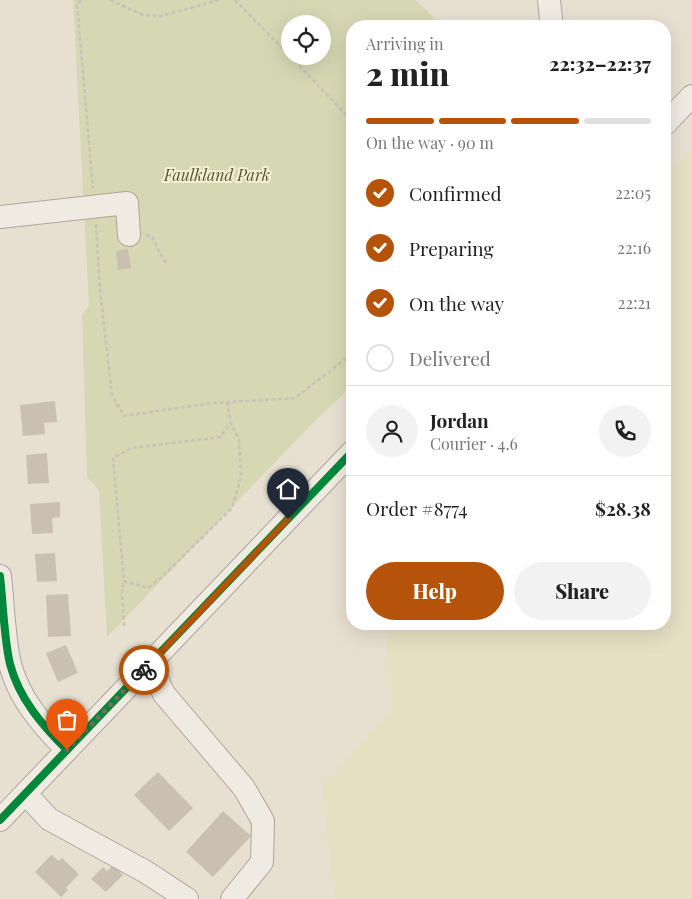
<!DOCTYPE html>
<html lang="en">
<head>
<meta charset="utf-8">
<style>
  :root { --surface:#fff; --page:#f2f2f2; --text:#222; --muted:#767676; --line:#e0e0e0; --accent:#b45309 }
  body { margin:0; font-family:"Playfair Display",serif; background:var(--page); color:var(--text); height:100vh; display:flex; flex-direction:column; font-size:19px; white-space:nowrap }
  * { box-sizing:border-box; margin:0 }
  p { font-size:16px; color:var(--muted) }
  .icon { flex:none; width:28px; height:28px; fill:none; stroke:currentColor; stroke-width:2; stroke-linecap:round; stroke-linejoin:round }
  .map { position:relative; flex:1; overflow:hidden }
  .panel { position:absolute; left:346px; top:20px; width:325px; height:610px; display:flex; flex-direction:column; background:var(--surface); border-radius:20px; box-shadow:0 5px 20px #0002 }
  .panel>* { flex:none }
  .controls { position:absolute; left:281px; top:15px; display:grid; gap:10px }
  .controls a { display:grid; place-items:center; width:50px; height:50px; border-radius:50%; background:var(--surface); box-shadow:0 5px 20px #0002; font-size:25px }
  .pin { position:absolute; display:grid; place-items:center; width:42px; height:42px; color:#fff; margin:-51px -21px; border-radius:50% 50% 50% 0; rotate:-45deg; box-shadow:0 0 5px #0007 }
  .pin .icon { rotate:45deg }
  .courier { position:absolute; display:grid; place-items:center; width:50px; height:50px; margin:-25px; border:4px solid #b45309; border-radius:50%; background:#fff; color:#222; box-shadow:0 1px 6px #0007 }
  .headline em { font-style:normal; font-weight:800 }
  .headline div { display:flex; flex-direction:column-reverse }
  .headline { display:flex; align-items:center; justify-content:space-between; height:85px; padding:0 20px }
  h1 { font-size:32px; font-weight:800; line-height:38px }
  .bar { display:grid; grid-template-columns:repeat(4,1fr); gap:8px 5px; align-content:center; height:60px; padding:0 20px }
  .bar i { height:6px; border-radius:4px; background:var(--line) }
  .bar .active { background:var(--accent) }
  .bar p { grid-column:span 4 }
  .line { display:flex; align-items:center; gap:12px; padding:0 20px; border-top:1px solid var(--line) }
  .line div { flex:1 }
  .round { display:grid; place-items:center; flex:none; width:52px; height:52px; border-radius:26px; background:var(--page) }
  ol { padding:0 20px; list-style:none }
  li { display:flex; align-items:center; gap:15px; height:55px }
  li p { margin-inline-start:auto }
  li .icon { padding:5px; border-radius:50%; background:var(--accent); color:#fff; stroke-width:4 }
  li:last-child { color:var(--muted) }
  li i { width:28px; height:28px; border:2px solid var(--line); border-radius:50% }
  .button { display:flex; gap:10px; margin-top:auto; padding:10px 20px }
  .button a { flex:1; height:58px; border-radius:30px; background:var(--accent); color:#fff; font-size:20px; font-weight:800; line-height:58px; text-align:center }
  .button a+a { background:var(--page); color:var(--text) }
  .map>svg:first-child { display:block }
</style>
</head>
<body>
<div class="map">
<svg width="692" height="899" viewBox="0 0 692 899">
  <rect width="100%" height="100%" fill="#e7e0d1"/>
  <path fill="#e6dfc2" d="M692,148v751h-358l-12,-112 67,-75 -3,-88h279v-448z"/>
  <path fill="#d6d7b3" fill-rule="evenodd" d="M73,0h342l28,26h-91v360l-40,38 -205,213 -8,-147 -12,-13 -5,-162 7,-10zM290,24h32v32h-32z"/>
  <g fill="#cbbfb2">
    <path d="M128,249l3,19 -13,2 -2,-19z"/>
    <path d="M55,401l2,21 -13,1 1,11 -22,2 -3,-31z"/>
    <path d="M47,453l2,30 -21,1 -2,-29z"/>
    <path d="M60,502v15l-8,1 1,15 -21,1 -2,-30z"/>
    <path d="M55,553l2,28 -20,1 -2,-28z"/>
    <path d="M68,594l3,42 -23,1 -2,-42z"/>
    <path d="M66,645l12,28 -20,9 -12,-29z"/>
    <path d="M158,772l35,36 -24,23 -35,-36z"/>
    <path d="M223,811l28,25 -38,41 -27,-25z"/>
    <path d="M51,855l8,6 3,-3 17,16 -13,14 2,2 -7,7 -26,-25z"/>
    <path d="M113,865l10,10 -17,17 -15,-13 12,-12 4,4z"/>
  </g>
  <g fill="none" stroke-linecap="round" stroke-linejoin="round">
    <defs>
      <g id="minor">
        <path d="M549,0l2,19 -1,7"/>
        <path d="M665,124l27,-28"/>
        <path d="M0,217l127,-14 2,32"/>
        <path d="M0,576c3,26 4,63 10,88 9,35 33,62 57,86"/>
        <path d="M150,664l14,30 80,94 19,33 -1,41 -30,37"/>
        <path d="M26,794l23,25 97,53 41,27"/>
        <path d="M0,820l352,-368"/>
      </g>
    </defs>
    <use href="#minor" stroke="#ada599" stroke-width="24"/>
    <g stroke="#c8c2b9" stroke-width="2.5" stroke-dasharray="4 2.5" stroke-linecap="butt">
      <path d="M81,0l-4,4 16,184"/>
      <path d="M110,0l33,15 18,1 58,-16"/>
      <path d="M235,0l55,56"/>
      <path d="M290,56l62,65"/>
      <path d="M96,224l4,66 12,105 12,21 88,-13 83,-5 57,-44"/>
      <path d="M146,235l6,1 7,16 8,12"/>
      <path d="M227,402l4,21 8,17 2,37 -9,31 -69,68 -15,12 -24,-7 -11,-123 19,-10 88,-11 11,-14"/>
      <path d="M124,626l-2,-34 2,-11"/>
    </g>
    <use href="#minor" stroke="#efebe3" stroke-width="22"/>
    <defs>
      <g id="cycleway">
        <path d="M0,576c3,26 4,63 10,88 9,35 33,62 57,86"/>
        <path d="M0,820l352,-368"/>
      </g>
    </defs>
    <use href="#cycleway" stroke="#f7eed8" stroke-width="11"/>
    <use href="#cycleway" stroke="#00873e" stroke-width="8"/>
  </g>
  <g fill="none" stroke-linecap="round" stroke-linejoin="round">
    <path stroke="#786c5e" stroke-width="5" stroke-dasharray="0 9" d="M67,750l77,-80"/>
    <path stroke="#b45309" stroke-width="6" d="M144,670l144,-151"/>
  </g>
  <g text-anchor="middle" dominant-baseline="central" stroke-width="4" stroke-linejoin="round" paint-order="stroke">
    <g font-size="16" font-style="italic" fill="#4d5a26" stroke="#f7eed8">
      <text x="217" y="174">Faulkland Park</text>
    </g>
  </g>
</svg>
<div class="controls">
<a><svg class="icon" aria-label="locate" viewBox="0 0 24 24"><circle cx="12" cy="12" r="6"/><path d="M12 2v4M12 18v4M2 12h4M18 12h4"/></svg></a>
</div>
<div class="pin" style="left:67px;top:750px;background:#ea580c"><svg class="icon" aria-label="bag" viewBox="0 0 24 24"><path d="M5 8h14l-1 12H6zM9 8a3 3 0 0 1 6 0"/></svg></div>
<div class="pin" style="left:288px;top:519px;background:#1f2937"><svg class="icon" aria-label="home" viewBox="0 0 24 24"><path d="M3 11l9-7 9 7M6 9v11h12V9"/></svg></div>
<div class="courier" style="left:144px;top:670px"><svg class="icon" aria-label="bike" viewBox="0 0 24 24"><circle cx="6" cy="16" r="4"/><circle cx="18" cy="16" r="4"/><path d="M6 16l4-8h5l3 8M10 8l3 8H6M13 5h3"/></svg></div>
<section class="panel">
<div class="headline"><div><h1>2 min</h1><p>Arriving in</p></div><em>22:32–22:37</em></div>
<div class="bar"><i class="active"></i><i class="active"></i><i class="active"></i><i></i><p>On the way · 90 m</p></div>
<ol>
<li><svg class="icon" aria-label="check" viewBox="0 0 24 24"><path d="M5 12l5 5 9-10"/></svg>Confirmed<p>22:05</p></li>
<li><svg class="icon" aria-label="check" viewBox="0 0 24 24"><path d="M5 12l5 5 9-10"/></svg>Preparing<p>22:16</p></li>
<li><svg class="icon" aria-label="check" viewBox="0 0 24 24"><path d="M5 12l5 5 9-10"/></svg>On the way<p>22:21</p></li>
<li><i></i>Delivered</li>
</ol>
<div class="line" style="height:90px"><a class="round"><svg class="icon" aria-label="person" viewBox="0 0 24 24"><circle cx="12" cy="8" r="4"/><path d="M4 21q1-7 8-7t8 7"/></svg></a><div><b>Jordan</b><p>Courier · 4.6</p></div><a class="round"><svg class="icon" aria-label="phone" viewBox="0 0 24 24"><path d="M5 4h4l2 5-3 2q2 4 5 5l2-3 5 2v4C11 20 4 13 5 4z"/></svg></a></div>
<div class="line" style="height:65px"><div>Order #8774</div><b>$28.38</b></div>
<div class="button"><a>Help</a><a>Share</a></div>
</section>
</div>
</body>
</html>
